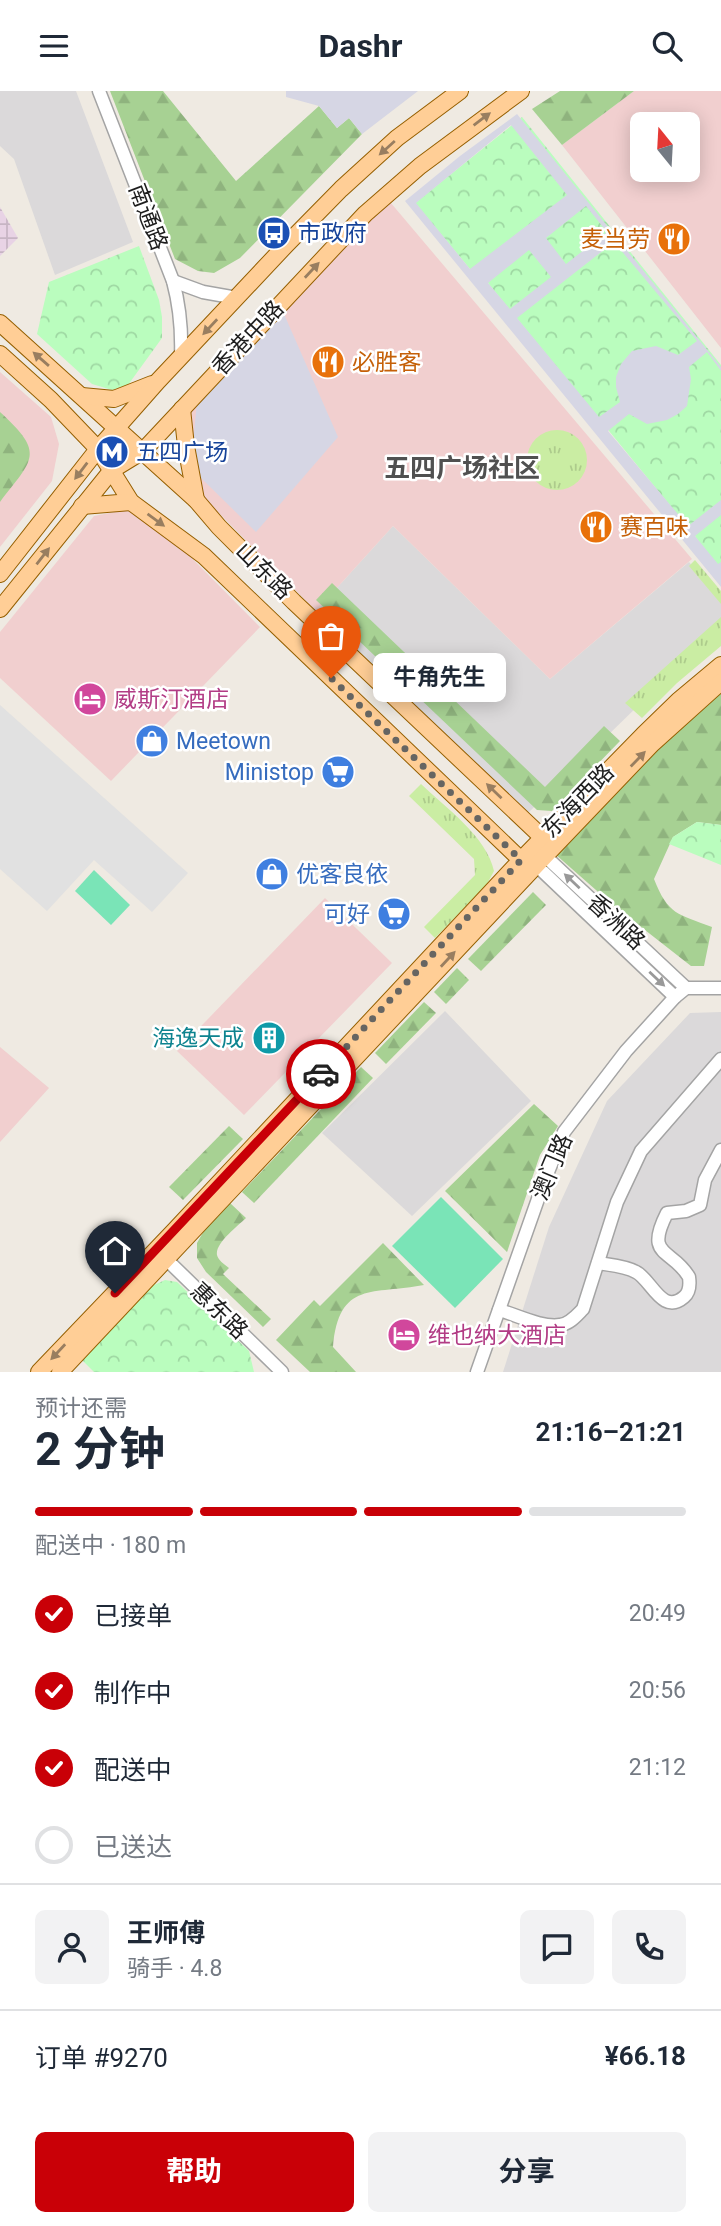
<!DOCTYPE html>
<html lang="zh">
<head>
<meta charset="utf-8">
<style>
  :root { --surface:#fff; --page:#f2f2f3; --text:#1f2937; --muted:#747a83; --line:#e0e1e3; --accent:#c90007 }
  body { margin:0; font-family:Roboto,"Noto Sans SC",sans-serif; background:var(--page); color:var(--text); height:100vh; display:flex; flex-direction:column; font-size:26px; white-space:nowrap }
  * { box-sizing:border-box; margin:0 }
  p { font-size:23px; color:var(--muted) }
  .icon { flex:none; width:38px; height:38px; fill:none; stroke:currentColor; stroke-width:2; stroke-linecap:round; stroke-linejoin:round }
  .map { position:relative; height:1281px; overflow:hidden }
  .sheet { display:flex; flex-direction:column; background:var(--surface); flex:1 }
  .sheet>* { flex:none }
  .needle { width:46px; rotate:342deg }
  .buttons { position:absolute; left:630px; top:21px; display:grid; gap:14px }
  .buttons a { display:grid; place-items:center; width:70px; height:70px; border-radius:10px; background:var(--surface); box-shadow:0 4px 18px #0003; font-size:35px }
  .pin { position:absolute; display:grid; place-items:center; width:60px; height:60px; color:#fff; margin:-72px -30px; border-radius:50% 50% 50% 0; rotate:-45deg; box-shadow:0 0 7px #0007 }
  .pin .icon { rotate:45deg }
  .courier { position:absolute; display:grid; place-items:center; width:70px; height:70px; margin:-35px; border:5px solid #c90007; border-radius:50%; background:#fff; color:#222; box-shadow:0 2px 9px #0007 }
  .bubble { position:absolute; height:49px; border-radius:10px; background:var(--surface); box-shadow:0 4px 18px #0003; font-size:23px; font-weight:700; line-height:49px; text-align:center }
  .summary em { font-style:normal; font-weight:700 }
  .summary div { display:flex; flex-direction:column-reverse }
  .summary { display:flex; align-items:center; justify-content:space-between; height:119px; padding:0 35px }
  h1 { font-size:46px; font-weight:700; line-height:52px }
  .bar { display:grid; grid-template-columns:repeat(4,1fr); gap:10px 7px; align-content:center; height:84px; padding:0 35px }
  .bar i { height:9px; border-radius:5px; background:var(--line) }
  .bar .on { background:var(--accent) }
  .bar p { grid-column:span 4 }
  .line { display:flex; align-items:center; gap:18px; padding:0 35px; border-top:2px solid var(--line) }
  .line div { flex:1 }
  .round { display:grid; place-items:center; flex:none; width:74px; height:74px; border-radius:10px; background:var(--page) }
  ol { padding:0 35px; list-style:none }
  li { display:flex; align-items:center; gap:21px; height:77px }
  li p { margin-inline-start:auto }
  li .icon { padding:7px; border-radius:50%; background:var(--accent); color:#fff; stroke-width:4 }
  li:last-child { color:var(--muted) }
  li i { width:38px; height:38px; border:4px solid var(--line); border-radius:50% }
  .cta { display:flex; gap:14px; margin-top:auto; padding:14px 35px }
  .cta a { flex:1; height:80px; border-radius:10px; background:var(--accent); color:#fff; font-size:28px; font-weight:700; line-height:80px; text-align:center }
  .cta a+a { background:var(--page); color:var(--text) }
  header { display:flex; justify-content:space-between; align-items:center; height:91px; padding:0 35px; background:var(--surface); font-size:32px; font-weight:700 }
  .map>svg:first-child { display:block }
</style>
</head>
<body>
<header><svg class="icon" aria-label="menu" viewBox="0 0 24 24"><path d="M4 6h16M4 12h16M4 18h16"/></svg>Dashr<svg class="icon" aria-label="search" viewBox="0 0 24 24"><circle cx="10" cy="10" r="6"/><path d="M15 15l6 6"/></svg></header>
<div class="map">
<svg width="721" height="1281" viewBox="0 0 721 1281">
  <defs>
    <pattern id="industrial-grid" width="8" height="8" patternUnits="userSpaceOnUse" patternTransform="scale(1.75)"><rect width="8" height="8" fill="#e8d3e5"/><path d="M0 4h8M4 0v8" fill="none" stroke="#c7b5c4"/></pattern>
    <pattern id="grass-tufts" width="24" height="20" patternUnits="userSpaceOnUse" patternTransform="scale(1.75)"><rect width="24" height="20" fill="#caeda3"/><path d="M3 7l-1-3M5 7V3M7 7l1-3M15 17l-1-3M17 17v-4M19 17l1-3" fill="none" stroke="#adcb8c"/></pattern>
    <pattern id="forest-firs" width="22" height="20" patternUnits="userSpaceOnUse" patternTransform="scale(1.75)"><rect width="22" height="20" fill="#a7d193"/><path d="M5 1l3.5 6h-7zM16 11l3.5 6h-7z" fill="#8fb37e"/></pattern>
    <pattern id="park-crowns" width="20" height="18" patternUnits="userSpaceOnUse" patternTransform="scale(1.75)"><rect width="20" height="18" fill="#bafdbe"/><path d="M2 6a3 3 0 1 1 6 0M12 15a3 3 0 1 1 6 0" fill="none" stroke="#9fd8a3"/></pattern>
  </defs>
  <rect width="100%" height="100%" fill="#efeae2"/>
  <g fill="#dbd9da">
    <path d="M0,0h76l57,151 -78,33 -41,-116 -14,-13z"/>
    <path d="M393,435l157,153 139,-117 32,37v26l-194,189 -211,-203z"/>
    <path d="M445,920l86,90 -119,115 -90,-83z"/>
    <path d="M721,921v360h-218l46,-145 58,-126 83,-88z"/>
  </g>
  <g fill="#f1cfcf" fill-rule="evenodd">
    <path d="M634,0h87v257l-159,-203zM642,33h46v46h-46z"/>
    <path d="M385,105l307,363 -142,120 -157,-153 -77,85 -120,-121 -9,-88z"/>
    <path d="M0,281l51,45 8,27 -7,37 -52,66z"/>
    <path d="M125,419l29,10 106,107 -149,154 -111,-103v-46l94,-116z"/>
    <path d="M325,807l67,65 -148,152 -67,-64z"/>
    <path d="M0,956l49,41 -49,54z"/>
  </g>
  <path fill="url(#industrial-grid)" d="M0,116l18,31 -18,18z"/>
  <g fill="url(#grass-tufts)">
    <circle cx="557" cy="369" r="30"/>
    <path d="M695,469l26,31v13l-32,-38z"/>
    <path d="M721,526v29l-44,37 -35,35 -17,-15z"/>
    <path d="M421,693c25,24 66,53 73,87l-7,13 -52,54 -11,-11 51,-52 -1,-16 -65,-63z"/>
  </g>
  <g fill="url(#forest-firs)">
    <path d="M110,0h53l73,90 83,-75 18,22 12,-10 13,16 -122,124 -26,15 -16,-2 -23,-12z"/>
    <path d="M560,0h74l-72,54 -30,-36z"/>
    <path d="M0,321c46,42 33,47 0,90z"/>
    <path d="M332,492l213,204 59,-61 16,15 -68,70 -15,-1 -221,-210z"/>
    <path d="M721,598v136l-24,-3 -24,15 -19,42c14,36 24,35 58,48l-8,39h-13l-78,-61 -58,-51 101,-108z"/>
    <path d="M533,801l13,13 -65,66 -13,-12z"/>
    <path d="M457,877l12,12 -23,24 -12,-12z"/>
    <path d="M424,911l12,11 -50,51 -11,-11z"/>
    <path d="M361,976l12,11 -119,125 -12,-11z"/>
    <path d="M534,1013l24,22 -18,29 -33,97 -62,-61z"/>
    <path d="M229,1035l14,13 -60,61 -14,-13z"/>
    <path d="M230,1112l16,15c-8,8 -31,25 -29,37 1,5 7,9 12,13l-6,6 48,45 -8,8 -57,-55 -9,-14v-15l8,-14z"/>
    <path d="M383,1152l41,42c-51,10 -85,-5 -91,62l23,25h-46l-34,-32 38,-40 6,6z"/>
  </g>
  <g fill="url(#park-crowns)">
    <path d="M522,26l199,248v209l-26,-38 -207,-253 -18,-14 -55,-66z"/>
    <path d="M139,155l20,54 3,17v21l-34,47 -16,5 -20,-6 -55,-50 12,-52z"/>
    <path d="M697,731l24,3v40l-52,-21 4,-7z"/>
    <path d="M165,1189l12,2 72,69 5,21h-160l-13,-13 71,-73z"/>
  </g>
  <g fill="#7ae4b7">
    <path d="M94,779l36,35 -19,20 -36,-34z"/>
    <path d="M441,1106l62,62 -48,49 -63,-62z"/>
  </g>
  <path fill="#e1e1e1" d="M0,614l188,168 -36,39 -58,-52 -47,51 -47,-42z"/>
  <g fill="#d6d6e4" fill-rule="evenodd">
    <path d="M286,0h132l-56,43 -13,-16 -12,10 -18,-22 -33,-9z"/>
    <path d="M517,23l204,253v4l-14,-19 -18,15 2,12 -4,27 -9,8 -11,6 -20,4 -18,-10 -21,17 80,95 33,-26v15l-26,21 23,28 3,-2v25l-316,-386 55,-45zM511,34l56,70 -97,74 -54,-66zM586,115l21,26 -41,32 -20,-26zM614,151l83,99 -19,14 -22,-9 -24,5 -11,13 -5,13v10l4,15 -21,15 -82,-99zM529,159l22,27 -41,32 -22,-26z"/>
    <path d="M284,223l54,123 -82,95 -57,-56 -6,-32 4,-43z"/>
  </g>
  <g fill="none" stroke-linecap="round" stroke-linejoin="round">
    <defs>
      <g id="minor">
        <path d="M99,0l74,190c7,26 9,49 8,76"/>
        <path d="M173,190l30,11 34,6"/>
        <path d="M545,765l141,132"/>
        <path d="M536,774l139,132"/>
        <path d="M162,1164l120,117"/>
        <path d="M598,1172c12,2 28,3 38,9 15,7 26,44 48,25 6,-5 6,-13 5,-20 -17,-29 -45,-19 -22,-64l19,-2 14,-6 5,-25 16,-30"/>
        <path d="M499,1219c18,5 43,18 61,15 10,-1 17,-10 23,-16l34,-107 24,-51 80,-92"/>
        <path d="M477,1281l67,-190 20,-50 62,-81 49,-54 11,-9h35"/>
      </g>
      <g id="major">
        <path d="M0,232l196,177 23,27 75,75 249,236 1,8"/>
        <path d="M0,263l51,46 47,49 33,53 73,54 317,304 10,3"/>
        <path d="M82,305l32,3 38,-15"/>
        <path d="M182,318l4,37 10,54"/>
        <path d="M82,415l49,-4"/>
        <path d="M0,483l98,-125 60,-68 128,-136 55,-56 56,-51 63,-47"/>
        <path d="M0,518l112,-139 31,-19 222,-237 55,-48 101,-75"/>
        <path d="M39,1281l135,-141 347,-371 122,-125 35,-34 43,-36"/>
        <path d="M60,1281l485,-516 107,-112 69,-62"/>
      </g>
    </defs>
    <use href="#minor" stroke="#a4a4a4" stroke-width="15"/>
    <use href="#major" stroke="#955f00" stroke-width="18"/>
    <use href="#minor" stroke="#fff" stroke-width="12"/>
    <use href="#major" stroke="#ffce96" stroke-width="16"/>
  </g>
  <defs><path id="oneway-solid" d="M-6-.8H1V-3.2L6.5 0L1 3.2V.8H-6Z" transform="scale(1.75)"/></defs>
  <g fill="#997e60">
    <use href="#oneway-solid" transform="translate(482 28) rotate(-37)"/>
    <use href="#oneway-solid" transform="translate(387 57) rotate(138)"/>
    <use href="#oneway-solid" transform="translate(312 179) rotate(-47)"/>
    <use href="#oneway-solid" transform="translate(210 236) rotate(133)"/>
    <use href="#oneway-solid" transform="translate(41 268) rotate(-139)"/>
    <use href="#oneway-solid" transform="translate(81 380) rotate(127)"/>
    <use href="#oneway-solid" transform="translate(156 429) rotate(36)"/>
    <use href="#oneway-solid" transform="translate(43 465) rotate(-52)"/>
    <use href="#oneway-solid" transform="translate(638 668) rotate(-46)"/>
    <use href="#oneway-solid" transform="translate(494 700) rotate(-136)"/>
    <use href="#oneway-solid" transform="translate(448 868) rotate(-47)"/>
    <use href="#oneway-solid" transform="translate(58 1261) rotate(133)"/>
  </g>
  <g fill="#999">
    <use href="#oneway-solid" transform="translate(572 790) rotate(-137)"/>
    <use href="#oneway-solid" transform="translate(657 888) rotate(43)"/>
  </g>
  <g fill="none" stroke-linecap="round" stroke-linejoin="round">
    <path stroke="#666562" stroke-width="7" stroke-dasharray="0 12.6" d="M321,983l200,-214 -190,-182"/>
    <path stroke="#c90007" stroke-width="9" d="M115,1202l206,-219"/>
  </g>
  <defs>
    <symbol id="bus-disc" viewBox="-11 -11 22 22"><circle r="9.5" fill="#1a4fb4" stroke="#fff"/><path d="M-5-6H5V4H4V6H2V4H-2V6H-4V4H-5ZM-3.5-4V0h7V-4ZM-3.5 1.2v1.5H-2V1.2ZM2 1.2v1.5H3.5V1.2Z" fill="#fff"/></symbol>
    <symbol id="restaurant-disc" viewBox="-11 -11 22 22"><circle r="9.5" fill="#e8710a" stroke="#fff"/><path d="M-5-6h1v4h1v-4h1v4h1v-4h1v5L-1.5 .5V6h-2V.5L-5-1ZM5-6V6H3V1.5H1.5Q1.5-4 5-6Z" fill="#fff"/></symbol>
    <symbol id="metro-disc" viewBox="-11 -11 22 22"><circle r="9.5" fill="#1a4fb4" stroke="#fff"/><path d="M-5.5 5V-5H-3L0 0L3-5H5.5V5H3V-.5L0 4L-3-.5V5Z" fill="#fff"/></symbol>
    <symbol id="hotel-disc" viewBox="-11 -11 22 22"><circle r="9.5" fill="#d1479c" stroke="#fff"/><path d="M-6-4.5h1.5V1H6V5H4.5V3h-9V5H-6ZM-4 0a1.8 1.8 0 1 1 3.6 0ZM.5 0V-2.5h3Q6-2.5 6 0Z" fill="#fff"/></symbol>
    <symbol id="shop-disc" viewBox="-11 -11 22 22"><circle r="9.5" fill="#3f7fe0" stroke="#fff"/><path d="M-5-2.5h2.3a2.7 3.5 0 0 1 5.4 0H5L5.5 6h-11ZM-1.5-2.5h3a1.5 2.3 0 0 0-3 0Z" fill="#fff"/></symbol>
    <symbol id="supermarket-disc" viewBox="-11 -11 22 22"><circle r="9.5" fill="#3f7fe0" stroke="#fff"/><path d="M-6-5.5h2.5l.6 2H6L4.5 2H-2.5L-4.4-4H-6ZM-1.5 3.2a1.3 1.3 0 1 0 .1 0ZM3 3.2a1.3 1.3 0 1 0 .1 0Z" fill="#fff"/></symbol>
    <symbol id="building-disc" viewBox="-11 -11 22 22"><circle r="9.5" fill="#0f9aa8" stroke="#fff"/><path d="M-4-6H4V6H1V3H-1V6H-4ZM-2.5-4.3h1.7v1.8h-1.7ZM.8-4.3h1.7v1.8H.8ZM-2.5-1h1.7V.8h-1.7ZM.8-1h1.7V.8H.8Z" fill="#fff"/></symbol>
  </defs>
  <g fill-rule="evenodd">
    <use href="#bus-disc" x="255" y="123" width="38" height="38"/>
    <use href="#restaurant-disc" x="655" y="129" width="38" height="38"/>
    <use href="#restaurant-disc" x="309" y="252" width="38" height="38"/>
    <use href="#metro-disc" x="93" y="342" width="38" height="38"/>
    <use href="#restaurant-disc" x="577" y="417" width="38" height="38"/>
    <use href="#hotel-disc" x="71" y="589" width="38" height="38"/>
    <use href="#shop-disc" x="133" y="631" width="38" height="38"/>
    <use href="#supermarket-disc" x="319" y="662" width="38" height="38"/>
    <use href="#shop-disc" x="253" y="764" width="38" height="38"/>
    <use href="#supermarket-disc" x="375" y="804" width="38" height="38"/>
    <use href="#building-disc" x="250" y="928" width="38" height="38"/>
    <use href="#hotel-disc" x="385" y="1225" width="38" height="38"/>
  </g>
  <g text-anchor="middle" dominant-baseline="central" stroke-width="5" stroke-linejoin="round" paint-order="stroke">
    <g font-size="23" fill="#1d1d1d" stroke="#fff">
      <text transform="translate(148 126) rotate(69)">南通路</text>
      <text transform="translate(248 247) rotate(-47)">香港中路</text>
      <text transform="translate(264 480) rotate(45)">山东路</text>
      <text transform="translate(578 710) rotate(-46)">东海西路</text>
      <text transform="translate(616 831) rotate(43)">香洲路</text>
      <text transform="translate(552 1076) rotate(-67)">澳门路</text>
      <text transform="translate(219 1220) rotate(44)">惠东路</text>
    </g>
    <g font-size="23" fill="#164399" stroke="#fff" text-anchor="start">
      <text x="298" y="142">市政府</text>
      <text x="136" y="361">五四广场</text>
    </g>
    <g font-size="23" fill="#c56008" stroke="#fff" text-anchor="start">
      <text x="650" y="148" text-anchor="end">麦当劳</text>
      <text x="352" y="271">必胜客</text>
      <text x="620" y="436">赛百味</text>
    </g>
    <g font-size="23" fill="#b23c85" stroke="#fff" text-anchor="start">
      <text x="114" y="608">威斯汀酒店</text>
      <text x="428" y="1244">维也纳大酒店</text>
    </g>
    <g font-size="23" fill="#366cbe" stroke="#fff" text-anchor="start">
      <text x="176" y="650">Meetown</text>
      <text x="314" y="681" text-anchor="end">Ministop</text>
      <text x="296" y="783">优客良依</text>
      <text x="370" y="823" text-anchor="end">可好</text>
    </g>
    <g font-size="23" fill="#0d838f" stroke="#fff" text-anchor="end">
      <text x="244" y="947">海逸天成</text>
    </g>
    <g font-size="26" font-weight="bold" fill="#505050" stroke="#fff">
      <text x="462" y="377">五四广场社区</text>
    </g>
  </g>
</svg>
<div class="buttons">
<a><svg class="needle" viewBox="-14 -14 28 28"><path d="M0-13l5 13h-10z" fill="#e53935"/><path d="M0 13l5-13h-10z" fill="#747a83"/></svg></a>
</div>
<div class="pin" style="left:331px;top:587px;background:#ea580c"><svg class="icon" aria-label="bag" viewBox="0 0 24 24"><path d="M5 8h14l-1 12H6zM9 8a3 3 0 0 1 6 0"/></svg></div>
<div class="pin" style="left:115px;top:1202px;background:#1f2937"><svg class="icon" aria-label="home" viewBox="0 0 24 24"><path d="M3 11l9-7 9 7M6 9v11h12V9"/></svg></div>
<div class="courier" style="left:321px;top:983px"><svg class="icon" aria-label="car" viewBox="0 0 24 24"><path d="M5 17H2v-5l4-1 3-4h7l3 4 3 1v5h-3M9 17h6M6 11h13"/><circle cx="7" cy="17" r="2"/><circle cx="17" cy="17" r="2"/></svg></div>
<div class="bubble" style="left:373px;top:562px;width:133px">牛角先生</div>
</div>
<section class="sheet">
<div class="summary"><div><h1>2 分钟</h1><p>预计还需</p></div><em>21:16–21:21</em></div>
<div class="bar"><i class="on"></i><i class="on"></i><i class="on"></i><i></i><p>配送中 · 180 m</p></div>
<ol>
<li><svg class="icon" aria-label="check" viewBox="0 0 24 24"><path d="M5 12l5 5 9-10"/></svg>已接单<p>20:49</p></li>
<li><svg class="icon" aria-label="check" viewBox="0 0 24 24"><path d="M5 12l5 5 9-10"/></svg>制作中<p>20:56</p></li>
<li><svg class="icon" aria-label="check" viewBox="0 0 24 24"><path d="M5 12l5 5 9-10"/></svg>配送中<p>21:12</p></li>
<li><i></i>已送达</li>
</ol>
<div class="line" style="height:126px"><a class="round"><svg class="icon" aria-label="person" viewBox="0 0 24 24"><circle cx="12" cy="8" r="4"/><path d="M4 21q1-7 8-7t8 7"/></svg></a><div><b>王师傅</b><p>骑手 · 4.8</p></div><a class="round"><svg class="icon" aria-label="chat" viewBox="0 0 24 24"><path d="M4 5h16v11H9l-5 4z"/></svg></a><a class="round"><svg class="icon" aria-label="phone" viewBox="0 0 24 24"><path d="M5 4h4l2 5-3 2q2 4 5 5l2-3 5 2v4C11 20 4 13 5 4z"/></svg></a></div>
<div class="line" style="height:91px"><div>订单 #9270</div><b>¥66.18</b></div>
<div class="cta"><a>帮助</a><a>分享</a></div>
</section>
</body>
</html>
